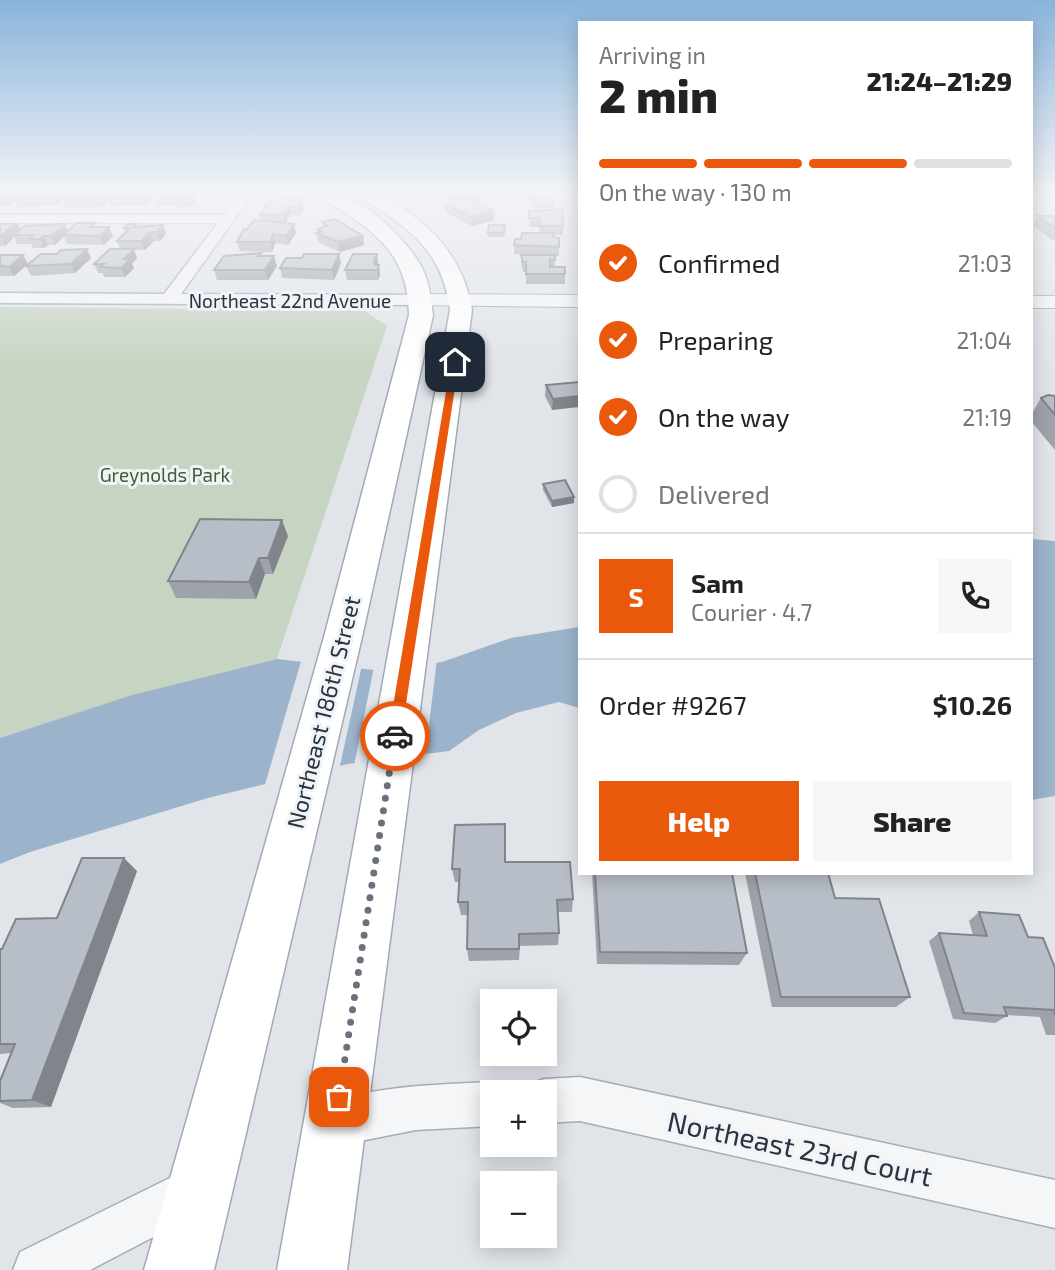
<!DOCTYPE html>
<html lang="en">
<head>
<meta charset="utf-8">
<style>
  :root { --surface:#fff; --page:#f6f6f6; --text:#222; --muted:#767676; --line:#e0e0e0; --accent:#ea580c }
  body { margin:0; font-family:"Exo 2",sans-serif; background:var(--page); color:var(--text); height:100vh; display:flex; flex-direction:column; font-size:26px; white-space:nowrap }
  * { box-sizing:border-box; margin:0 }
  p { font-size:23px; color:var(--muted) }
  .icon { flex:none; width:38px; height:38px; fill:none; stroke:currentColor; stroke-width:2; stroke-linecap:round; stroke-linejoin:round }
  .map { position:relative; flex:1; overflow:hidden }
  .drawer { position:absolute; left:578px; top:21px; width:455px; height:854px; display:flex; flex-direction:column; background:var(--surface); border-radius:0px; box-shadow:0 4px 18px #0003 }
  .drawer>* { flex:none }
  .fabs { position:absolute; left:480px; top:989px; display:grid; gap:14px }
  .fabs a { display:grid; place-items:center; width:77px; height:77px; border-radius:0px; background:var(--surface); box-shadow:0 4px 18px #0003; font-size:35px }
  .pin { position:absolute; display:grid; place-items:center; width:60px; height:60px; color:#fff; margin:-30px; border-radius:14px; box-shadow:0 4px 10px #0006 }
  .courier { position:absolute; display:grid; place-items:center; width:70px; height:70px; margin:-35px; border:5px solid #ea580c; border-radius:50%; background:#fff; color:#222; box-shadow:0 2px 9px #0007 }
  .overview em { font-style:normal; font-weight:800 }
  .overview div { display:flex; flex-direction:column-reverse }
  .overview { display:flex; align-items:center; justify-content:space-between; height:119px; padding:0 21px }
  h1 { font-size:46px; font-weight:800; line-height:52px }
  .bar { display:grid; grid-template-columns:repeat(4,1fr); gap:10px 7px; align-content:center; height:84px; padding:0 21px }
  .bar i { height:9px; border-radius:5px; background:var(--line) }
  .bar .selected { background:var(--accent) }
  .bar p { grid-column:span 4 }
  .line { display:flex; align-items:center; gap:18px; padding:0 21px; border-top:2px solid var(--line) }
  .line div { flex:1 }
  .round { display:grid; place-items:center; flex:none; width:74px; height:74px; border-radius:0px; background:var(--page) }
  ol { padding:0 21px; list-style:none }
  li { display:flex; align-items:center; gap:21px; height:77px }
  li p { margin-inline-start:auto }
  li .icon { padding:7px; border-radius:50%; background:var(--accent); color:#fff; stroke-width:4 }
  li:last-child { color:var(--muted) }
  li i { width:38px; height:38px; border:4px solid var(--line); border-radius:50% }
  .button { display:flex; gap:14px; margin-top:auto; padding:14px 21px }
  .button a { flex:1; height:80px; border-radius:0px; background:var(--accent); color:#fff; font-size:28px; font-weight:800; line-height:80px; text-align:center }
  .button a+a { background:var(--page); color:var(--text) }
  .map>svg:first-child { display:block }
</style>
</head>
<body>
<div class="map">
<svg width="1055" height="1270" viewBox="0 0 1055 1270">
  <rect width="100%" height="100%" fill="#e1e5ea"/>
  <path fill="#c7d4c2" d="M0,307l365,4 22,15 -110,333 -144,36 -133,43z"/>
  <g fill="#9cb4cb">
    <path d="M1031,539l24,2v255l-24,4z"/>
    <path d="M579,627v81l-20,-6 -43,11 -37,17 -30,21 -101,13 -140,34 -178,54 -30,12v-126l132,-43 145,-36 97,11 68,-8 69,-24z"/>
  </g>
  <g fill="#e1e5ea">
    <path d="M302,658l60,7 -23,105 -75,18z"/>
    <path d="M437,659l-12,98 -71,9 20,-99z"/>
  </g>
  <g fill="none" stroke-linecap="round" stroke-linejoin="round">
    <defs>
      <g id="minor">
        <path d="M242,192h12l-73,102 240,1 8,5 -8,5 -421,-2v-10l164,1 54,-71h-218v-8h224z"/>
        <path d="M580,1077l475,103v48l-475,-107 -36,2v-31h-18l2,-7 16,-6z"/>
        <path d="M492,1082l16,6 1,4h-17v34l-76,4 -81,16 -16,-7 -7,-16 7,-16c53,-22 116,-22 173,-25z"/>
        <path d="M194,1166l17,7 7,17 -7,17 -121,63h-77l7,-18z"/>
      </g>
      <g id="tertiary">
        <path d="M421,294l158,1v12l-166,-2 -3,-5 3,-5z"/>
        <rect x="1031" y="296" width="24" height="12"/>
      </g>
      <g id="primary">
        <path d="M315,192c7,0 16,-2 22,0 30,10 75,52 87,80 6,14 7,28 9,43l-71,322 -148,633h-70l180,-633 85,-322c-1,-50 -21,-74 -62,-101 -10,-7 -24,-13 -32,-22z"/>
        <path d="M373,193c11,2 20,9 29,15 38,25 63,57 70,102l-125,960h-70l173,-960c-7,-56 -37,-80 -83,-108l-3,-4z"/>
      </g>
    </defs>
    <use href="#minor" stroke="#a6acb4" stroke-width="3"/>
    <use href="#tertiary" stroke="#a6acb4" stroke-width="2"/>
    <use href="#primary" stroke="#a0aab6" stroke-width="3"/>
    <use href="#minor" fill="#f4f6f8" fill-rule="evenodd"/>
    <use href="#tertiary" fill="#f4f6f8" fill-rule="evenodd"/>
    <use href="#primary" fill="#fff" fill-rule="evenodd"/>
  </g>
  <g fill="#9ea3ab">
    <path d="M0,192l20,3 8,-3h34l3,5h43l11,-5 34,5 -7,8 -36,1 -2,-5 -7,6h-35l-3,-8 -8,6 -37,2 -3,-6 -7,5h-8z"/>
    <path d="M159,192h38l1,2 -3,2 1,5 -5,6h-17v-2h-16l-3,-9z"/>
    <path d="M410,192h68l1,8 -6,2 20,9 1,9 -22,6 -27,-14v-8l6,-2 -9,-5 -8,2 -9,-4v-3l-10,2z"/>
    <path d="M524,192h35l-4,8v8h-22v-7h-9z"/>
    <path d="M287,199l17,9 -4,7h-10l-4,8 8,1 2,9 -8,12 -13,-2 -3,9 -32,-1 -3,-9 10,-13 14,-8 -1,-6z"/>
    <path d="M529,211l34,15v9h-10v2l6,10v9h-4v11l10,7v10h-39v-12h-3l-2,-8v-9h13l-20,-1 1,-15h6l19,-6 -1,-6h-10z"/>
    <path d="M1038,216l17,2v22h-3l-19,-15z"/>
    <path d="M322,222l41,14 1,9 -24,7 -22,-10 -2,-9 2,-1v-3l5,-1z"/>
    <path d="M0,224h18l3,5 44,-5 3,7 28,-4 17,9 -9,9 -37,-1 -3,-7 -9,8h-7l-4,3h-11l-2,-4h-14l-3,-7 -9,9h-5z"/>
    <path d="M163,225l3,9 -6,7h-6l-9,9h-11l3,8 -5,6 2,4 -9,9h-21l-1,-4h-5l-4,-9 26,-15 -3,-8 8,-9 -1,-4z"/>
    <path d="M505,225l-1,12h-16v-4z"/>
    <path d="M261,253l1,3 15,10 -9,14h-51l-3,-10z"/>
    <path d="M339,254l2,9 -7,17 -52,-2 -2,-10 22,-10z"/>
    <path d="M377,254l1,9 -1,2h2l1,10 -2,5h-31l-2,-10z"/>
    <path d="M0,255h23l5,9 -14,12h-14z"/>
    <path d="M91,258l-16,15 -44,3 -5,-10z"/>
    <path d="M579,382l-27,28 -7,-14 1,-11z"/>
    <path d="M1055,396v54l-24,-29v-6l10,-17z"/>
    <path d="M543,484l31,13v6l-22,4 -9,-17z"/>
    <path d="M288,536l-15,38h-8l-9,25 -80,-1 -8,-17z"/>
    <path d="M505,838v24l68,37 -1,13h-14l1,21 -1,12 -38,1 -1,14 -50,1 -2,-12 1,-34h-7l-3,-13 1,-20h-4l-3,-13z"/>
    <path d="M137,871l-86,236 -38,1 -13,-5 11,-50 -11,1v-105h2l55,-31z"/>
    <path d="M592,873h140l15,80 -8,12 -142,-1z"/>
    <path d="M745,873h83l7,25 75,99 -14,10h-124z"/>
    <path d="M979,912l49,25 27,31v67h-9l-6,-18 -34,-2 1,1 -12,7 -42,-4 -24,-78 10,-8 34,2 -4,-14z"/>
  </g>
  <g fill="#81858b">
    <path d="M12,192h6l2,5 -6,1 1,3 -7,5 -5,-8z"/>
    <path d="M58,192h4l3,6 -10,7 -3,-8z"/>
    <path d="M106,192l2,9 -7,6 -3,-9z"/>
    <path d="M147,192h4l2,5 -7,8 -3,-9z"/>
    <path d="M189,192h8l1,2 -3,2 1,5 -5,6 -3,-9z"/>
    <path d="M433,192h8l1,5 -8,2z"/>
    <path d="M478,192l1,8 -22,5v-8z"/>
    <path d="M302,200l2,8 -4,7 -2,-8z"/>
    <path d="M288,207l2,8 -5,9 -2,-9z"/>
    <path d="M493,211l1,9 -22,6 -1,-9z"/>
    <path d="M18,224l5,9 -10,2 1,2 -9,9 -4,-9 7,-8z"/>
    <path d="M65,224l3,9 -5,2 1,2 -9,8 -4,-9z"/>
    <path d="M294,224l2,9 -8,12 -2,-9z"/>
    <path d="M163,225l3,9 -6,7 -3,-9z"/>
    <path d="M109,227l4,9 -9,9 -4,-9z"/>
    <path d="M150,232l4,9 -9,9 -4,-9z"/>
    <path d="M273,234l2,9 -3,9 -2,-10z"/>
    <path d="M44,236l4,9 -4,3 -4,-9z"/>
    <path d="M363,236l1,9 -24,7 -2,-10z"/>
    <path d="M87,249l4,9 -16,15 -4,-9z"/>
    <path d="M134,249l3,9 -5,6 2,4 -9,9 -3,-9 2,-9z"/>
    <path d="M339,254l2,9 -7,17 -2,-10z"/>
    <path d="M377,254l1,9 -2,7 -2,-9z"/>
    <path d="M23,255l5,9 -14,12 -5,-9z"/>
    <path d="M274,256l3,10 -9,14 -3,-10z"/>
    <path d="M379,265l1,10 -2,5 -1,-10z"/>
    <path d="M579,396v11l-27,3 1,-11z"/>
    <path d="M574,497v6l-22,4v-6z"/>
    <path d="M282,520l6,16 -15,38 -5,-16z"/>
    <path d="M259,558l6,16 -9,25 -7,-17z"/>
    <path d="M124,858l13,13 -86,236 -19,-7z"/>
  </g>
  <g fill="#b8bec7" stroke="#81858b" stroke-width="2">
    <path d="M0,192h12l-9,6h-3z"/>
    <path d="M28,192h30l-6,5 -38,1z"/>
    <path d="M71,192h34l-7,6h-36z"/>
    <path d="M119,192h28l-4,4 -36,2z"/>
    <path d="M159,192h35l-6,6h-16l2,-2h-19z"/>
    <path d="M446,192h32l-21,5z"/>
    <path d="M524,192h31v7h-22v-7z"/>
    <path d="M274,195h12l-2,3 18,2 -4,7h-10l-5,8h-23z"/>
    <path d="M466,198l27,13 -22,6 -26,-13z"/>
    <path d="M562,209l1,17h-23l-1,-8h-10v-7z"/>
    <path d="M1038,216h14l3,2v11z"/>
    <path d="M335,219l28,17 -25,6 -22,-9 6,-1 -4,-3 10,-3 -6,-4z"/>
    <path d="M254,220l40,4 -8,12 -13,-2 -3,8h-33l7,-13h3z"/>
    <path d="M77,223h18l-5,4h19l-9,9 -37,-1z"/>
    <path d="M0,224h18l-10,5 -8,8z"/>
    <path d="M65,224l-14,12h-7l-4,3h-11l5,-4h-21l12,-9z"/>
    <path d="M128,224h8l-2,3 29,-2 -6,7h-7l-9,9h-24l13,-13h-6z"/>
    <path d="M489,225h16l-1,8h-16z"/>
    <path d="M522,233h31v4l6,1v9l-45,-2 1,-6h6z"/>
    <path d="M87,249l-16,15 -45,2 15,-12h16l4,-4z"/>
    <path d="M110,249h24l-10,10h6l-8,9 -22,-1 4,-3h-10z"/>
    <path d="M261,253l-3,3h16l-9,14h-51l10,-14z"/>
    <path d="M304,254h35l-7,16 -52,-2 6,-10h16z"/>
    <path d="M353,254h24l-3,7 1,4h4l-2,5h-32z"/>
    <path d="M0,255h23l-14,12 -9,-1z"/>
    <path d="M521,255h34v5l-5,-1v8h15v7h-39v-12h-3z"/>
    <path d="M579,382v14l-26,3 -7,-14z"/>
    <path d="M1048,395l7,1v19l-14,-17z"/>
    <path d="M565,480l9,17 -22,4 -9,-17z"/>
    <path d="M200,519l82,1 -14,38h-9l-10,24 -81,-1z"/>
    <path d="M505,824v38h65l3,37 -16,1 2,33 -40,1v15h-52l1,-47h-10l2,-33h-8l3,-44z"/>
    <path d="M82,858h42l-92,242 -32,1v-20l15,-37h-15v-95h2l14,-30 41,-1z"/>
    <path d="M595,873h137l15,80 -147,-1z"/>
    <path d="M755,873h73l7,25 44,1 31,98h-129z"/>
    <path d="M979,912l40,3 9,22 15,1 12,30v47l-1,-5 -50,-3 3,9 -43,-3 -25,-80 48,3z"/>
  </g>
  <linearGradient id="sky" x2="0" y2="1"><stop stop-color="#89b4dc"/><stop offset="0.52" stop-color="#f2f3f6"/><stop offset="1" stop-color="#f2f3f6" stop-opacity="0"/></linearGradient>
  <rect width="1055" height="370" fill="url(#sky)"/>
  <path fill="#ea580c" d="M455,360l4,2 -58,374 -6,6 -7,-6 63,-374z"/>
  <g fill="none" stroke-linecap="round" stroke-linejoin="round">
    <path stroke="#69717d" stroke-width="7" stroke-dasharray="0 12.6" d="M339,1097l56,-361"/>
  </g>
  <g text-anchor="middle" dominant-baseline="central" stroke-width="6" stroke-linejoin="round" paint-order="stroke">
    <g font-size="19" fill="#293342" stroke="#f1f4f7">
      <text x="290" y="300">Northeast 22nd Avenue</text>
    </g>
    <g font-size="19" fill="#3f5e36" stroke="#f1f4f7">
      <text x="165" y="474">Greynolds Park</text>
    </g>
    <g font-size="23" fill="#293342" stroke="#f1f4f7">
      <text transform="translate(323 712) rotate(-76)">Northeast 186th Street</text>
    </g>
    <g font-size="28" fill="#293342" stroke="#f1f4f7">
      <text transform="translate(800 1148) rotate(12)">Northeast 23rd Court</text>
    </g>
  </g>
</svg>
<div class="fabs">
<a><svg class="icon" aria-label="locate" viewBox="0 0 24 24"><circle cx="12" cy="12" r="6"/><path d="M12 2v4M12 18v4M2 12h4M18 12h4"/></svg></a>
<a>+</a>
<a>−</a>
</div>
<div class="pin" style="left:339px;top:1097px;background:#ea580c"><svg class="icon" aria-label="bag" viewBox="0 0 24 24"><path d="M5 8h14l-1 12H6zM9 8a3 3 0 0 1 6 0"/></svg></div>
<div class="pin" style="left:455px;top:362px;background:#1f2937"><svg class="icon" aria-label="home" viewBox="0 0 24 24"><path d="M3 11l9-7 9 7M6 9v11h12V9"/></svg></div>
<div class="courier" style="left:395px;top:736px"><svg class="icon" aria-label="car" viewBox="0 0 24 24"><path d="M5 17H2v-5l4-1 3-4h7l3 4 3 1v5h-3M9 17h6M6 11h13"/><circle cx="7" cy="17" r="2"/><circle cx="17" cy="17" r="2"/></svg></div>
<section class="drawer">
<div class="overview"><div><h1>2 min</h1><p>Arriving in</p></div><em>21:24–21:29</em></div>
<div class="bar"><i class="selected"></i><i class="selected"></i><i class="selected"></i><i></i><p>On the way · 130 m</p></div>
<ol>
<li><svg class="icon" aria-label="check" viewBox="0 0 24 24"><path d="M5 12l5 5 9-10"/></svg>Confirmed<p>21:03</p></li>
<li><svg class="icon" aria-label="check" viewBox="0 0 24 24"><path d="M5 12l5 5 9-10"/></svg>Preparing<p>21:04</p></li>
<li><svg class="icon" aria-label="check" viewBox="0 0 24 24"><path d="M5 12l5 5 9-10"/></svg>On the way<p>21:19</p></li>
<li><i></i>Delivered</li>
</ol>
<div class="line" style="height:126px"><b class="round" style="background:var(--accent);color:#fff">S</b><div><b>Sam</b><p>Courier · 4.7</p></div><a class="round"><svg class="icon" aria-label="phone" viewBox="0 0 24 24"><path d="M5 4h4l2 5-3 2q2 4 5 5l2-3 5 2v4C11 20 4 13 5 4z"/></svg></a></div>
<div class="line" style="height:91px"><div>Order #9267</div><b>$10.26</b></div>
<div class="button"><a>Help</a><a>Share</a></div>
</section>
</div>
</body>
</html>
